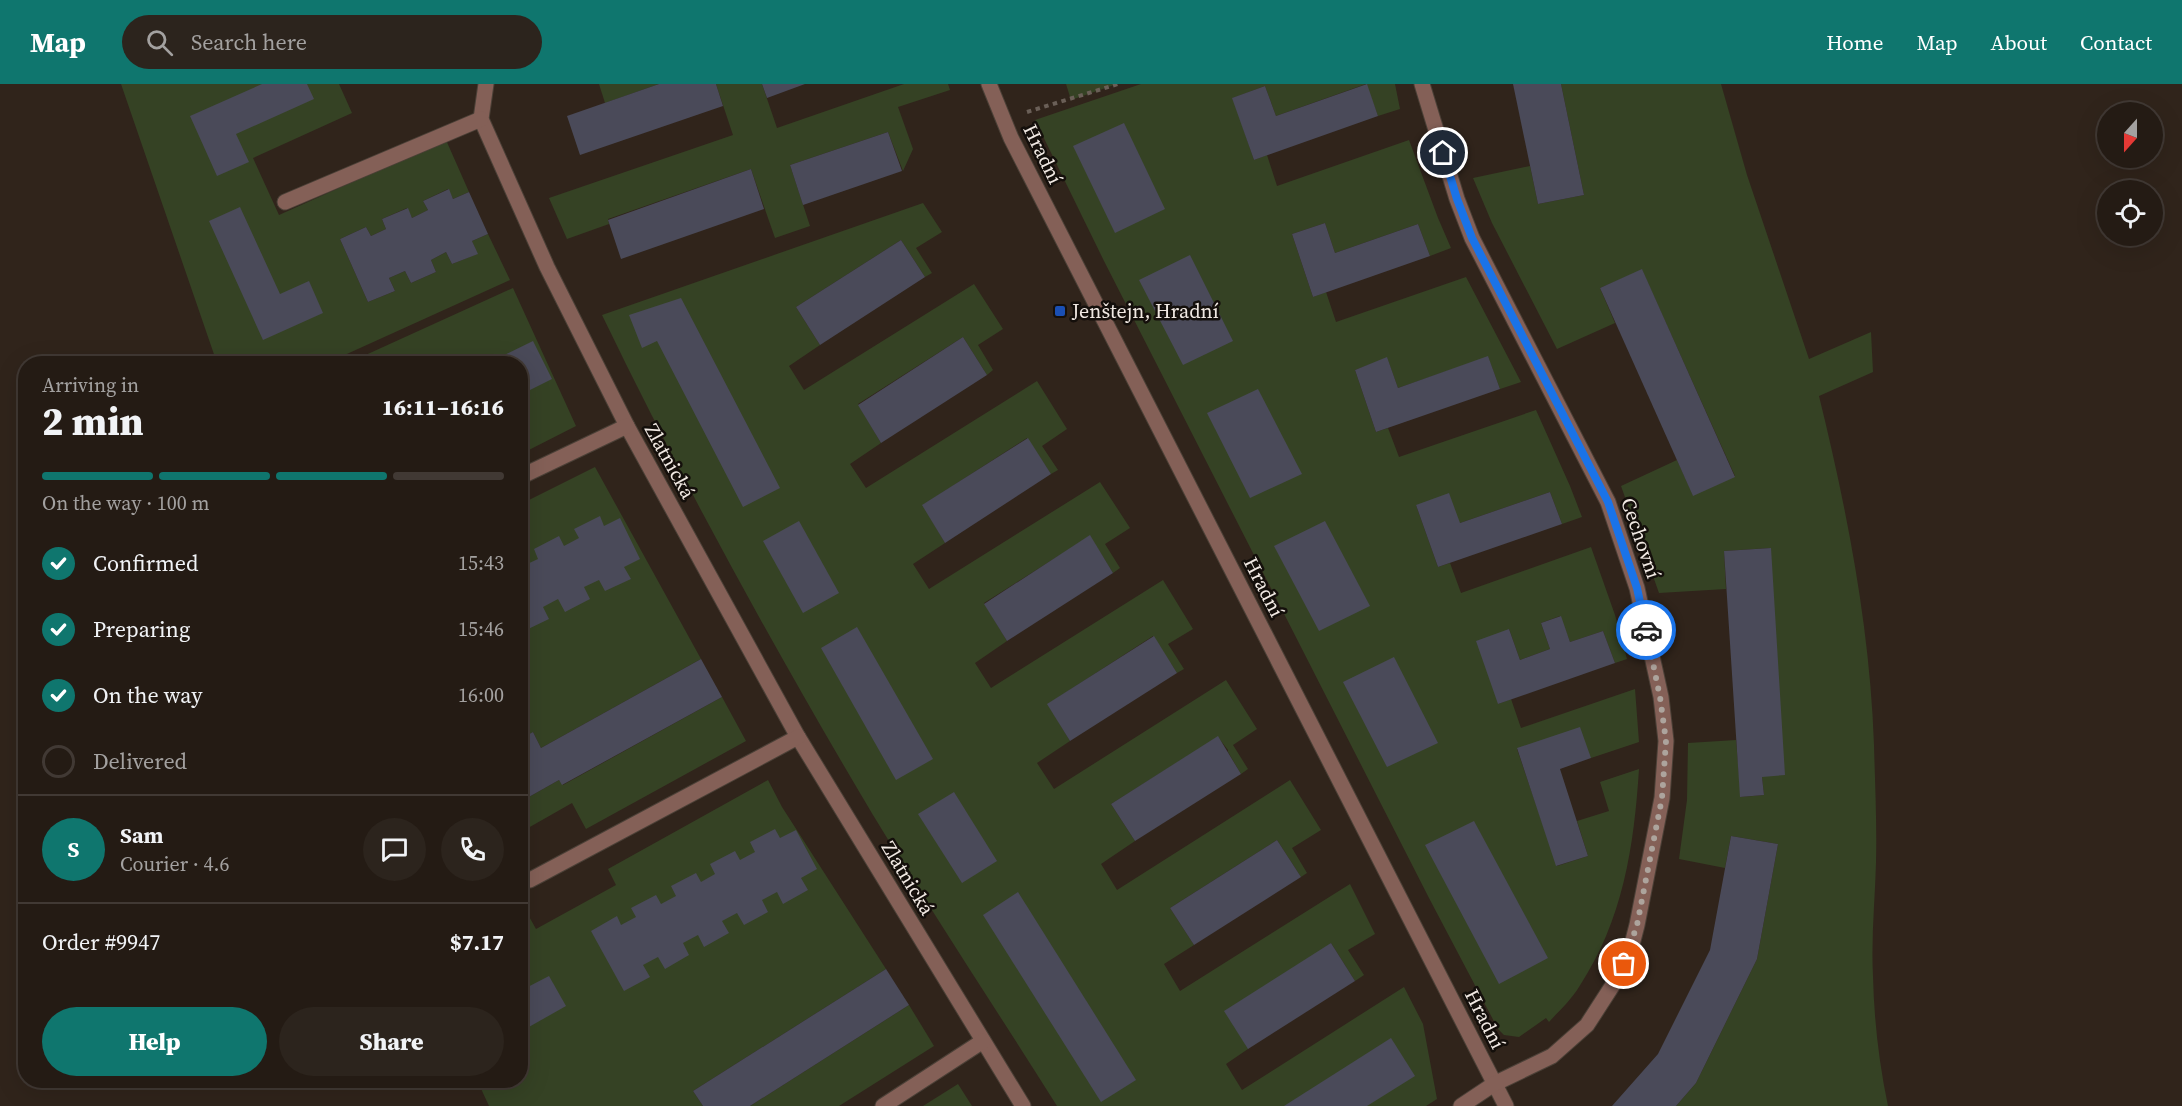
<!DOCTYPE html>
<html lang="en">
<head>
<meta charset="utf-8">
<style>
  :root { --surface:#241b14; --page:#2c241d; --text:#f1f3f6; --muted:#a3a1a0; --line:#413934; --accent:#0f766e }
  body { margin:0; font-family:"Source Serif 4",serif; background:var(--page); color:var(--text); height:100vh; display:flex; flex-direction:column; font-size:22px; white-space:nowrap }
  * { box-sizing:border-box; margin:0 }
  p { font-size:20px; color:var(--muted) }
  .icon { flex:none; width:33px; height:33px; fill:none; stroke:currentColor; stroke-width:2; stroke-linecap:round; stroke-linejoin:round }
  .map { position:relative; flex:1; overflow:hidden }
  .panel { position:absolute; left:18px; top:272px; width:510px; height:732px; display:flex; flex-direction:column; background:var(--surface); border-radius:24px; box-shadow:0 6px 24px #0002,0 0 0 2px var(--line) }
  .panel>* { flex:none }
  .needle { width:39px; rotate:201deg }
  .fabs { position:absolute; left:2097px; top:18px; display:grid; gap:12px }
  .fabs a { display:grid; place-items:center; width:66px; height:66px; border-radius:50%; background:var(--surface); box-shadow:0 6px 24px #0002,0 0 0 2px var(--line); font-size:30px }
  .pin { position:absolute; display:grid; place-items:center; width:51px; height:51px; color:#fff; margin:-26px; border:3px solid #fff; border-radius:50%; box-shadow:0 2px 6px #0007 }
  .courier { position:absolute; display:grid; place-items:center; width:60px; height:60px; margin:-30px; border:4px solid #1a73e8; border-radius:50%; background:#fff; color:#222; box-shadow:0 2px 8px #0007 }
  .summary em { font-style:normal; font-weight:800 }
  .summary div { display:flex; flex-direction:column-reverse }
  .summary { display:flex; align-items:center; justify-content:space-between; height:102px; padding:0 24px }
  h1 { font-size:39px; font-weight:800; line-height:45px }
  .bar { display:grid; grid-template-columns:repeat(4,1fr); gap:9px 6px; align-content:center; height:72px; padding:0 24px }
  .bar i { height:8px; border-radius:4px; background:var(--line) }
  .bar .on { background:var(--accent) }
  .bar p { grid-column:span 4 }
  .line { display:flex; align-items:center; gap:15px; padding:0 24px; border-top:2px solid var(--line) }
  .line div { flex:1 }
  .round { display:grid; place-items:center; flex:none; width:63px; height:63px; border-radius:32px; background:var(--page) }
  ol { padding:0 24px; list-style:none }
  li { display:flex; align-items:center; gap:18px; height:66px }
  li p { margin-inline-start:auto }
  li .icon { padding:6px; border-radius:50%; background:var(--accent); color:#fff; stroke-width:4 }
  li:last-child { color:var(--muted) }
  li i { width:33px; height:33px; border:3px solid var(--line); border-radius:50% }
  .action { display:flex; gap:12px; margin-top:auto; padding:12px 24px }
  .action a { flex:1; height:69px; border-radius:36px; background:var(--accent); color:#fff; font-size:24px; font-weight:800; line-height:69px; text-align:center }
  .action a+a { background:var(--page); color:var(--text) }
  header { display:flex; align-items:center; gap:36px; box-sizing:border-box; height:84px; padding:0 30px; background:var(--accent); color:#fff }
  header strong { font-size:28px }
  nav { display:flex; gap:33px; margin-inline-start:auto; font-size:21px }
  .search { width:420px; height:54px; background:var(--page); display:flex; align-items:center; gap:15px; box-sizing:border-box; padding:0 21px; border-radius:33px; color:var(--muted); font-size:22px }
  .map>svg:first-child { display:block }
</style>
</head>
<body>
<header>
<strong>Map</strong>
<div class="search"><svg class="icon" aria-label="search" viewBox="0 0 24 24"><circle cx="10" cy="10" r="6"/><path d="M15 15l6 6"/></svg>Search here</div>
<nav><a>Home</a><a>Map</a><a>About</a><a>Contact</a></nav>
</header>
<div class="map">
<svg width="2182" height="1022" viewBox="0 0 2182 1022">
  <rect width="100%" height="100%" fill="#30241b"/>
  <g fill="#354224">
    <path d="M121,0h218l13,29 -99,45 26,57 167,-75 23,52 -16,7 -5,-10 -25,12 5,9 -16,8 -5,-10 -25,11 4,10 -15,7 -5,-9 -26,12 28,63 27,-11 -6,-13 16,-7 6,12 25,-11 -5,-12 15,-8 6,12 25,-10 -5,-13 16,-7 22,46 -183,83h-110z"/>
    <path d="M599,0h60l-54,19z"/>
    <path d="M716,0h46l15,44 127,-44h44l2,6 -52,17 15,42 -10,22 -15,-39 -98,33 20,61 -35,12 -24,-69 -143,50 1,5 -42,15 -18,-41 184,-63z"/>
    <path d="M1066,0h51l-46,16z"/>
    <path d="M1141,0h254l5,25 -22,7 -12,-32 -90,32 -11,-30 -32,12 21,62 13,-5 10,31 132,-46 29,78 13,30 -21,8 -12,-32 -83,29 -10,-30 -33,11 21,63 13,-5 10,30 130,-45 55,105 -21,7 -12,-32 -90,31 -11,-30 -32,12 21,62 12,-4 11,29 137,-47 34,76 12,31 -20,7 -12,-32 -90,31 -44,-18 22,62 12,-4 11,30 130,-46 24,68 12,44 -12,4 -12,-32 -33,11 -10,-26 -19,7 9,26 -30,11 -11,-31 -11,75 13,-5 10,29 114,-39 4,53 -48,16 -74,-9 40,117 31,-10 -11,-35 32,-10 -9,-29 39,-13c-5,78 -16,151 -60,218 -8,13 -20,24 -30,35l-3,-4 -27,19 -15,-2 -6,-6 -69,-131 -325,-637 -69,-141z"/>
    <path d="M1561,0h160l26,91 62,184 62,-27 2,40 -54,24c28,114 51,232 55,349 1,39 3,78 2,118 -1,37 -5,75 -3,113 1,44 6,87 15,130h-212l20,-23 61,-124 21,-115 -47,-8 -6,32 -46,-9 8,-59 1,-57 48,-3 5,57 23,-2 -2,-18 8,-229 -46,3 2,38 -67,4 -38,-107 56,-26 16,35 42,-19 -93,-206 -42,18 15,35 -58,26 -65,-126 -19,-45 57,-12 8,38 46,-9z"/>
    <path d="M923,119l19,29 -26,16 16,25 -7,4 -24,-37 -105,67 24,38 -31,21 15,24 170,-106 29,45 -25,16 15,25 -6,5 -24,-38 -105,67 23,39 -31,21 16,24 171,-107 30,48 -25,17 16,24 -7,4 -24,-36 -104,67 22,38 -32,21 16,25 171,-107 30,46 -25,16 15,24 -7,5 -23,-37 -106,67 23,38 -32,22 16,25 172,-108 30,49 -25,15 16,25 -7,4 -24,-37 -105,68 22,37 -33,22 17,26 172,-109 31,49 -24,16 15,24 -7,5 -13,-22v-2l-10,-13 -107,67 24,37 -34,23 16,26 173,-110 31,50 -29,18 15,25 -6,4 -24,-37 -107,68 24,37 -30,19 16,27 170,-107 25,50 -27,16 16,25 -9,6 -24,-38 -83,106 -22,15 16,26 162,-103 19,37 14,75 -11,7h-369c-61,-97 -125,-193 -184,-291 -97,-163 -189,-330 -271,-500z"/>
    <path d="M513,204l63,138 -55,28 -1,-91h-172z"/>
    <path d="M595,383l106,192 -160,89 -8,-16 -12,7v-235z"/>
    <path d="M722,613l24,44 -160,88 -14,-26 -51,29 -1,-30 39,-22 4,5z"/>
    <path d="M768,696l14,27 104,162 -193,122 10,15h-214l-12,-26h43l1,-178 15,27 80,-44 -8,-16z"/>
    <path d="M909,921l25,41 -95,60h-89z"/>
    <path d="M958,1000l14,22h-49z"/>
  </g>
  <g fill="#4a4a59">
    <path d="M262,0h45l7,15 -78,35 13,28 -32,14 -27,-60z"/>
    <path d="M659,0h57l7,22 -143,49 -13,-39z"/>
    <path d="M762,0h43l-38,14z"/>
    <path d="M1367,0l11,32 -124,44 -22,-62 33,-12 11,30z"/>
    <path d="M1513,0h48l23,111 -46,9z"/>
    <path d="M1124,39l41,86 -50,24 -42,-87z"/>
    <path d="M888,48l14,39 -99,34 -13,-40z"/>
    <path d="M751,85l13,40 -143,50 -13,-39z"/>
    <path d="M449,105l4,10 16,-7 19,42 -16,7 6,13 -26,10 -6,-12 -15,8 5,12 -25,11 -6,-12 -16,7 6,13 -27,11 -28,-63 26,-12 5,9 15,-7 -4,-10 26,-11 4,10 16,-8 -5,-9z"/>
    <path d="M240,123l40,87 29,-13 14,32 -60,27 -54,-119z"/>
    <path d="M1325,139l10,30 83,-29 12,32 -117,41 -21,-63z"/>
    <path d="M901,156l24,37 -105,68 -24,-38z"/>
    <path d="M1190,171l43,86 -50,24 -44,-85z"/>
    <path d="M1642,185l93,208 -42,19 -93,-208z"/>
    <path d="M681,214l99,190 -37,19 -86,-166 -15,7 -13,-33z"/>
    <path d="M963,253l24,38 -106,68 -23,-38z"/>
    <path d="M533,257l19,38 -32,16v-32h-32z"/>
    <path d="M1488,272l12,33 -124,43 -21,-62 32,-13 11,31z"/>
    <path d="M1258,305l44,85 -52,24 -43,-85z"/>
    <path d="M1028,354l23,36 -106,69 -23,-38z"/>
    <path d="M1550,408l12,32 -124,43 -22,-62 33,-12 11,30z"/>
    <path d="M600,432l4,10 16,-8 20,41 -16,8 7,12 -26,12 -6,-11 -15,7 6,12 -25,13 -7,-13 -15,8 6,12 -25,12 -4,-7v-64l3,6 15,-7 -4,-10 25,-13 5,10 15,-8 -5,-9z"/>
    <path d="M799,437l40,72 -36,20 -40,-72z"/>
    <path d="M1325,437l45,85 -51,25 -45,-85z"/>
    <path d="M1090,451l23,38 -106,68 -23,-37z"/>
    <path d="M1771,464l14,227 -23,2 2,18 -24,2 -16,-246z"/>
    <path d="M1561,532l9,26 33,-11 12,32 -117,41 -22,-63 33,-12 11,31 30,-11 -9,-26z"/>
    <path d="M857,543l76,132 -37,21 -75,-132z"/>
    <path d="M1154,552l23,37 -107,68 -23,-37z"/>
    <path d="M1394,573l44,86 -51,24 -44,-85z"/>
    <path d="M701,575l21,38 -160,88 -3,-5 -39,22v-40l3,-2 -3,-4v-17l13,-7 8,16z"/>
    <path d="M1580,643l11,31 -31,11 28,87 -32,10 -39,-118z"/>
    <path d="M1218,652l23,38 -106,67 -24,-37z"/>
    <path d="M954,708l43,69 -35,22 -44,-69z"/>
    <path d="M1474,737l74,137 -49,26 -74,-139z"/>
    <path d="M775,745l5,9 16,-8 21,39 -16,9 7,12 -25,14 -6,-12 -15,8 6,12 -24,13 -7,-12 -15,8 7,12 -25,14 -6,-12 -15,8 6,12 -24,14 -7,-12 -15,8 7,12 -26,14 -33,-60 26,-15 4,9 15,-8 -5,-9 25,-13 5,9 15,-8 -5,-10 25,-13 5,9 14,-8 -5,-10 25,-13 5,9 15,-8 -5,-10z"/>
    <path d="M1731,752l47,8 -21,115 -61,124 -20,23h-64l46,-52 52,-104z"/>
    <path d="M1277,756l24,37 -107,68 -24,-37z"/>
    <path d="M1018,808l118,188 -35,22 -118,-187z"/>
    <path d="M1331,859l24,38 -107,68 -24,-38z"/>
    <path d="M886,885l23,36 -159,101h-47l-10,-15z"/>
    <path d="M549,892l17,30 -46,26v-41z"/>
    <path d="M1391,954l24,38 -48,30h-83z"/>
  </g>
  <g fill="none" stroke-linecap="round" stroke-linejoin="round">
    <defs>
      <g id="minor">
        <path d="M486,0l-5,35 66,148 80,159 171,311 225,369"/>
        <path d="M989,0l22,54 495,968"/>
        <path d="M1422,0l35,115 15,39 136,264 29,86 24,109 5,44 -4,57 -25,127 -7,27 -12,25 -31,48 -35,31 -58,28 -33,22"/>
        <path d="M285,118l196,-83"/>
        <path d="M520,393l107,-51"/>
        <path d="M530,796l268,-143"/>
        <path d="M883,1022l100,-65"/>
      </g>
    </defs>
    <use href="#minor" stroke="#4b4037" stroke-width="17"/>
    <path stroke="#6a5f57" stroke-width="4" stroke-dasharray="4.5 4.5" stroke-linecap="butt" d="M1027,28l91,-28"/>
    <use href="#minor" stroke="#846057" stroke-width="15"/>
  </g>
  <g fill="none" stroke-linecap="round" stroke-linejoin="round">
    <path stroke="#ada49d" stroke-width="6" stroke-dasharray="0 10.8" d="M1624,880l13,-39 25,-127 4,-57 -6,-44 -14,-67"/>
    <path stroke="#1a73e8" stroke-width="8" d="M1443,69l14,46 15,39 136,264 29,86 9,42"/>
  </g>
  <rect fill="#1a4fb4" stroke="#140f0b" stroke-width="2" x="1054" y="221" width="12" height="12" rx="3"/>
  <g text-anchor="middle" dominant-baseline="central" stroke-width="5" stroke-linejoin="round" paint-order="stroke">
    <g font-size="20" fill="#f1e9e3" stroke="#140f0b">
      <text transform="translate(1043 70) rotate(64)">Hradní</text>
      <text transform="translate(670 377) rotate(61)">Zlatnická</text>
      <text transform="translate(1641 454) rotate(71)">Cechovní</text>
      <text transform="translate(1264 503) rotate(63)">Hradní</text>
      <text transform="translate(908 794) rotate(59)">Zlatnická</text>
      <text transform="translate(1485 935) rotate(63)">Hradní</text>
    </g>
    <g font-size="20" fill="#f1e9e3" stroke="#140f0b" text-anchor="start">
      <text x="1072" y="227">Jenštejn, Hradní</text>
    </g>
  </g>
</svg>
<div class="fabs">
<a><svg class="needle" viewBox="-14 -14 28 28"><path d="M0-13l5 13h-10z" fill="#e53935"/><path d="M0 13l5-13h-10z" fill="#a3a1a0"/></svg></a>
<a><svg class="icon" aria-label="locate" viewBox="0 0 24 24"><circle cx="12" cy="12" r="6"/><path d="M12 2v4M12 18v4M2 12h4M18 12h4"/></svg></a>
</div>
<div class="pin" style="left:1624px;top:880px;background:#ea580c"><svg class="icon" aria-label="bag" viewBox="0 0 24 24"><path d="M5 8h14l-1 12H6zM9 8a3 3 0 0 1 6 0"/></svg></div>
<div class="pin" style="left:1443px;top:69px;background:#1f2937"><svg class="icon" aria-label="home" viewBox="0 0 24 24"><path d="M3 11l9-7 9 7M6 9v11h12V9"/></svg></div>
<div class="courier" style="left:1646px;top:546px"><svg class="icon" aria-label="car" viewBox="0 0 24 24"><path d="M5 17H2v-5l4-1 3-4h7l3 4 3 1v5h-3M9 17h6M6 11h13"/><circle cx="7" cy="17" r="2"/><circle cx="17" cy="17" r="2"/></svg></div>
<section class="panel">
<div class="summary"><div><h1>2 min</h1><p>Arriving in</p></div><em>16:11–16:16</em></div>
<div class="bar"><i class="on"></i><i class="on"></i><i class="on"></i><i></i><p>On the way · 100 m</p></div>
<ol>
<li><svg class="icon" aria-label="check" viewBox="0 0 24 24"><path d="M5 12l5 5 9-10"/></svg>Confirmed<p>15:43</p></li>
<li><svg class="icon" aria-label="check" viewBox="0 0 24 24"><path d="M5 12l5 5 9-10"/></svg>Preparing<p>15:46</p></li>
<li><svg class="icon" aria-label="check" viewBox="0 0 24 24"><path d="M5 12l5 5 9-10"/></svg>On the way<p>16:00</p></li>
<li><i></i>Delivered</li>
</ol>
<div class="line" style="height:108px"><b class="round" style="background:var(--accent);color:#fff">S</b><div><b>Sam</b><p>Courier · 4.6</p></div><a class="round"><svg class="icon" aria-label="chat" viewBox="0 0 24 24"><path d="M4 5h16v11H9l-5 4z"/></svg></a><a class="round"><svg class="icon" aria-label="phone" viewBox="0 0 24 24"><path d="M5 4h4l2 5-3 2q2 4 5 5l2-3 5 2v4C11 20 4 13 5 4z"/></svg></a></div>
<div class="line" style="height:78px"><div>Order #9947</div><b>$7.17</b></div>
<div class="action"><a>Help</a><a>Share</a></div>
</section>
</div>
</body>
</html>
